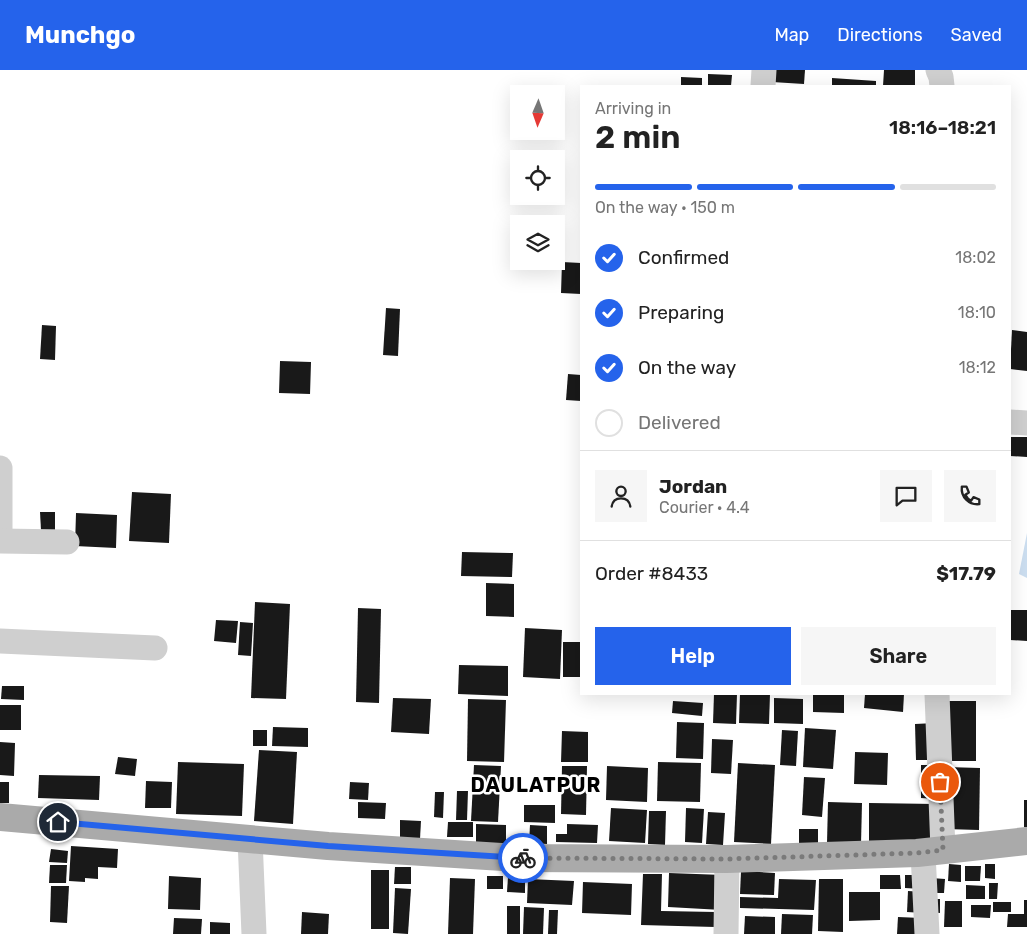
<!DOCTYPE html>
<html lang="en">
<head>
<meta charset="utf-8">
<style>
  :root { --surface:#fff; --page:#f6f6f6; --text:#222; --muted:#767676; --line:#e0e0e0; --accent:#2563eb }
  body { margin:0; font-family:Rubik,sans-serif; background:var(--page); color:var(--text); height:100vh; display:flex; flex-direction:column; font-size:19px; white-space:nowrap }
  * { box-sizing:border-box; margin:0 }
  p { font-size:16px; color:var(--muted) }
  .icon { flex:none; width:28px; height:28px; fill:none; stroke:currentColor; stroke-width:2; stroke-linecap:round; stroke-linejoin:round }
  .map { position:relative; flex:1; overflow:hidden }
  .sheet { position:absolute; left:580px; top:15px; width:431px; height:610px; display:flex; flex-direction:column; background:var(--surface); border-radius:0px; box-shadow:0 5px 20px #0002 }
  .sheet>* { flex:none }
  .needle { width:32px; rotate:182deg }
  .fabs { position:absolute; left:510px; top:15px; display:grid; gap:10px }
  .fabs a { display:grid; place-items:center; width:55px; height:55px; border-radius:0px; background:var(--surface); box-shadow:0 5px 20px #0002; font-size:25px }
  .pin { position:absolute; display:grid; place-items:center; width:42px; height:42px; color:#fff; margin:-21px; border:2px solid #fff; border-radius:50%; box-shadow:0 1px 5px #0007 }
  .courier { position:absolute; display:grid; place-items:center; width:50px; height:50px; margin:-25px; border:4px solid #2563eb; border-radius:50%; background:#fff; color:#222; box-shadow:0 1px 6px #0007 }
  .summary em { font-style:normal; font-weight:600 }
  .summary div { display:flex; flex-direction:column-reverse }
  .summary { display:flex; align-items:center; justify-content:space-between; height:85px; padding:0 15px }
  h1 { font-size:32px; font-weight:600; line-height:38px }
  .bar { display:grid; grid-template-columns:repeat(4,1fr); gap:8px 5px; align-content:center; height:60px; padding:0 15px }
  .bar i { height:6px; border-radius:4px; background:var(--line) }
  .bar .current { background:var(--accent) }
  .bar p { grid-column:span 4 }
  .line { display:flex; align-items:center; gap:12px; padding:0 15px; border-top:1px solid var(--line) }
  .line div { flex:1 }
  .round { display:grid; place-items:center; flex:none; width:52px; height:52px; border-radius:0px; background:var(--page) }
  ol { padding:0 15px; list-style:none }
  li { display:flex; align-items:center; gap:15px; height:55px }
  li p { margin-inline-start:auto }
  li .icon { padding:5px; border-radius:50%; background:var(--accent); color:#fff; stroke-width:4 }
  li:last-child { color:var(--muted) }
  li i { width:28px; height:28px; border:2px solid var(--line); border-radius:50% }
  .cta { display:flex; gap:10px; margin-top:auto; padding:10px 15px }
  .cta a { flex:1; height:58px; border-radius:0px; background:var(--accent); color:#fff; font-size:20px; font-weight:600; line-height:58px; text-align:center }
  .cta a+a { background:var(--page); color:var(--text) }
  header { display:flex; align-items:center; gap:30px; box-sizing:border-box; height:70px; padding:0 25px; background:var(--accent); color:#fff }
  header strong { font-size:24px }
  nav { display:flex; gap:28px; margin-inline-start:auto; font-size:18px }
  .map>svg:first-child { display:block }
</style>
</head>
<body>
<header>
<strong>Munchgo</strong>
<nav><a>Map</a><a>Directions</a><a>Saved</a></nav>
</header>
<div class="map">
<svg width="1027" height="864" viewBox="0 0 1027 864">
  <rect width="100%" height="100%" fill="#fff"/>
  <path fill="#ccdef0" d="M1027,463v45l-8,-4z"/>
  <g fill="#191919">
    <path d="M772,0h33l-1,14 -32,-2z"/>
    <path d="M884,0h31v16h-32z"/>
    <path d="M708,4l24,1 -1,11h-23z"/>
    <path d="M681,7l21,1v8h-21z"/>
    <path d="M832,8l44,3v5h-44z"/>
    <path d="M562,192l19,1v31l-20,-1z"/>
    <path d="M386,238l14,1 -2,47 -15,-1z"/>
    <path d="M42,255l14,1 -1,34 -15,-1z"/>
    <path d="M1012,260l15,2v39l-17,-2z"/>
    <path d="M280,291l31,1 -1,32 -31,-1z"/>
    <path d="M568,304l13,1v26l-15,-1z"/>
    <path d="M1010,367h17v20l-17,-1z"/>
    <path d="M132,422l39,2 -2,49 -40,-2z"/>
    <path d="M40,442h15v18h-14z"/>
    <path d="M76,443l41,2 -1,33 -41,-2z"/>
    <path d="M462,482l51,1 -1,24 -51,-1z"/>
    <path d="M486,513l28,1v33l-28,-1z"/>
    <path d="M255,532l35,2 -4,95 -35,-1z"/>
    <path d="M358,538l23,1 -2,94 -23,-1z"/>
    <path d="M1010,540h17v31l-17,-1z"/>
    <path d="M216,550l22,1 -2,22 -22,-2z"/>
    <path d="M240,552l13,1 -2,33 -13,-1z"/>
    <path d="M525,558l37,2 -2,49 -37,-2z"/>
    <rect x="563" y="572" width="18" height="35"/>
    <path d="M459,595l49,1v30l-50,-2z"/>
    <path d="M2,616h22v14l-23,-1z"/>
    <path d="M714,624h23l-1,30 -23,-1z"/>
    <path d="M740,624h30l-1,30 -30,-1z"/>
    <path d="M813,624h31v19l-31,-1z"/>
    <path d="M865,624h39l-1,18 -39,-4z"/>
    <path d="M393,628l38,1 -2,35 -38,-2z"/>
    <path d="M774,628l29,1v25l-29,-1z"/>
    <path d="M468,629l38,1 -2,62 -37,-1z"/>
    <path d="M673,631l30,2 -1,13 -30,-3z"/>
    <rect x="949" y="631" width="27" height="60"/>
    <rect x="0" y="635" width="21" height="25"/>
    <path d="M677,652l27,1 -1,36 -27,-1z"/>
    <path d="M935,653l1,37h-20l-1,-36z"/>
    <path d="M273,657l35,1v19l-36,-1z"/>
    <path d="M805,658l31,2 -3,39 -30,-2z"/>
    <rect x="253" y="660" width="14" height="16"/>
    <path d="M782,660l16,1 -2,35 -16,-1z"/>
    <path d="M562,661l26,1v30h-27z"/>
    <path d="M712,669l21,1 -2,34 -20,-1z"/>
    <path d="M0,672l15,1 -1,33 -14,-1z"/>
    <path d="M259,680l38,2 -4,72 -39,-3z"/>
    <path d="M855,682l33,1 -1,32 -33,-1z"/>
    <path d="M118,687l19,2 -2,17 -20,-2z"/>
    <path d="M178,692l66,2 -2,52 -66,-2z"/>
    <path d="M658,692l43,1 -1,39 -43,-1z"/>
    <path d="M738,693l37,2 -4,79 -37,-2z"/>
    <path d="M474,695l27,1 -3,56 -27,-1z"/>
    <path d="M921,695h16v34l-16,-1z"/>
    <path d="M562,696h25l-1,49 -25,-1z"/>
    <path d="M607,696l41,2 -1,34 -41,-2z"/>
    <path d="M946,697l34,1 -1,62 -34,-1z"/>
    <path d="M39,705l61,1 -1,24 -61,-2z"/>
    <path d="M804,707l21,1 -3,39 -20,-2z"/>
    <path d="M146,711l26,1 -1,26h-26z"/>
    <rect x="0" y="712" width="9" height="21"/>
    <path d="M350,712l19,1 -1,17 -19,-1z"/>
    <path d="M457,721h11l-1,29h-11z"/>
    <path d="M435,722h9l-1,26 -9,-1z"/>
    <rect x="1024" y="730" width="3" height="27"/>
    <path d="M358,732l28,1 -1,16 -27,-1z"/>
    <path d="M828,732l34,1 -1,41 -34,-1z"/>
    <path d="M869,733l67,1 -1,40 -66,-1z"/>
    <path d="M524,735h31v18l-31,-1z"/>
    <path d="M611,738l36,2 -2,33 -36,-2z"/>
    <path d="M686,738l18,1 -2,34 -17,-1z"/>
    <path d="M649,741h17l-1,34 -17,-1z"/>
    <path d="M708,742l17,1 -2,32 -17,-1z"/>
    <path d="M400,750l21,1 -1,18 -20,-1z"/>
    <path d="M448,752h25v15h-26z"/>
    <path d="M476,754l30,1v19h-30z"/>
    <path d="M567,754l31,1 -1,18 -41,-1v-8h11z"/>
    <path d="M530,755l17,1v18l-18,-1z"/>
    <rect x="799" y="759" width="19" height="21"/>
    <path d="M71,776l47,3 -1,19 -19,-1v12l-13,-1v4l-16,-1z"/>
    <path d="M51,779l17,2 -1,12 -18,-1z"/>
    <path d="M949,794l12,1v17l-13,-1z"/>
    <path d="M985,794h10v15l-10,-1z"/>
    <path d="M50,795h17l-1,18h-17z"/>
    <path d="M965,796h16l-1,15h-15z"/>
    <path d="M395,797h16v17h-17z"/>
    <rect x="371" y="800" width="18" height="59"/>
    <path d="M741,801l34,2 -1,22 -34,-1z"/>
    <path d="M669,803l54,2 -1,35 -54,-3z"/>
    <path d="M643,804h19l-1,37 55,1 -1,15 -74,-2z"/>
    <path d="M880,805h20l1,14h-21z"/>
    <path d="M905,805h16v14l-16,-1z"/>
    <path d="M169,806l32,2 -1,32 -32,-1z"/>
    <rect x="487" y="806" width="16" height="13"/>
    <path d="M508,807h17v16l-18,-1z"/>
    <path d="M450,808l25,1 -2,55h-25z"/>
    <path d="M931,808l14,1 -1,14h-13z"/>
    <path d="M528,809l46,2 -2,24 -45,-2z"/>
    <path d="M779,809l37,1 -2,30 -74,-2v-11l38,1z"/>
    <path d="M819,809h24v53l-25,-1z"/>
    <path d="M583,812l49,2 -1,31 -49,-2z"/>
    <path d="M989,813h9l-1,16h-8z"/>
    <path d="M966,815l19,1v13h-19z"/>
    <path d="M51,816h18l-2,37 -17,-1z"/>
    <path d="M395,818l16,1 -3,45 -15,-1z"/>
    <path d="M908,821l16,1 -1,21 -16,-1z"/>
    <path d="M849,822h31v28l-31,1z"/>
    <path d="M929,829h11v14l-12,-1z"/>
    <path d="M1024,830h3v27h-20l1,-13h16z"/>
    <path d="M945,831h17v26h-18z"/>
    <rect x="993" y="832" width="18" height="10"/>
    <path d="M971,835h20l-1,13 -19,-1z"/>
    <rect x="507" y="836" width="13" height="28"/>
    <path d="M524,837l20,1 -1,26h-20z"/>
    <path d="M549,840h9l-1,24h-9z"/>
    <path d="M302,842l27,2 -1,20h-27z"/>
    <path d="M782,844l31,1 -1,19h-31z"/>
    <path d="M745,846l30,1v17h-31z"/>
    <path d="M898,847l23,1 -1,16h-23z"/>
    <path d="M174,848l28,1 -1,15h-28z"/>
    <path d="M210,852l20,1v11h-20z"/>
  </g>
  <g fill="none" stroke-linecap="round" stroke-linejoin="round">
    <g stroke="#cfcfcf" stroke-width="25">
      <path d="M938,0l3,7 1,9"/>
      <path d="M763,16l1,-16"/>
      <path d="M1010,352l17,1"/>
      <path d="M0,398v65"/>
      <path d="M0,471l67,1"/>
      <path d="M0,571l155,7"/>
      <path d="M937,624l6,156"/>
      <path d="M250,769l4,95"/>
      <path d="M923,783l4,81"/>
      <path d="M726,864l1,-75"/>
    </g>
    <path stroke="#aaa" stroke-width="28" d="M0,747l328,29 189,12 210,1 190,-6 110,-12"/>
  </g>
  <g fill="none" stroke-linecap="round" stroke-linejoin="round">
    <path stroke="#7a7a7a" stroke-width="5" stroke-dasharray="0 9" d="M523,788l204,1 190,-6 26,-3 -3,-68"/>
    <path stroke="#2563eb" stroke-width="6" d="M58,752l270,24 195,12"/>
  </g>
  <g text-anchor="middle" dominant-baseline="central" stroke-width="5" stroke-linejoin="round" paint-order="stroke">
    <g font-size="20" font-weight="bold" letter-spacing="1" fill="#000" stroke="#fff">
      <text x="536" y="715">DAULATPUR</text>
    </g>
  </g>
</svg>
<div class="fabs">
<a><svg class="needle" viewBox="-14 -14 28 28"><path d="M0-13l5 13h-10z" fill="#e53935"/><path d="M0 13l5-13h-10z" fill="#767676"/></svg></a>
<a><svg class="icon" aria-label="locate" viewBox="0 0 24 24"><circle cx="12" cy="12" r="6"/><path d="M12 2v4M12 18v4M2 12h4M18 12h4"/></svg></a>
<a><svg class="icon" aria-label="layers" viewBox="0 0 24 24"><path d="M12 4l9 5-9 5-9-5zM3 14l9 5 9-5"/></svg></a>
</div>
<div class="pin" style="left:940px;top:712px;background:#ea580c"><svg class="icon" aria-label="bag" viewBox="0 0 24 24"><path d="M5 8h14l-1 12H6zM9 8a3 3 0 0 1 6 0"/></svg></div>
<div class="pin" style="left:58px;top:752px;background:#1f2937"><svg class="icon" aria-label="home" viewBox="0 0 24 24"><path d="M3 11l9-7 9 7M6 9v11h12V9"/></svg></div>
<div class="courier" style="left:523px;top:788px"><svg class="icon" aria-label="bike" viewBox="0 0 24 24"><circle cx="6" cy="16" r="4"/><circle cx="18" cy="16" r="4"/><path d="M6 16l4-8h5l3 8M10 8l3 8H6M13 5h3"/></svg></div>
<section class="sheet">
<div class="summary"><div><h1>2 min</h1><p>Arriving in</p></div><em>18:16–18:21</em></div>
<div class="bar"><i class="current"></i><i class="current"></i><i class="current"></i><i></i><p>On the way · 150 m</p></div>
<ol>
<li><svg class="icon" aria-label="check" viewBox="0 0 24 24"><path d="M5 12l5 5 9-10"/></svg>Confirmed<p>18:02</p></li>
<li><svg class="icon" aria-label="check" viewBox="0 0 24 24"><path d="M5 12l5 5 9-10"/></svg>Preparing<p>18:10</p></li>
<li><svg class="icon" aria-label="check" viewBox="0 0 24 24"><path d="M5 12l5 5 9-10"/></svg>On the way<p>18:12</p></li>
<li><i></i>Delivered</li>
</ol>
<div class="line" style="height:90px"><a class="round"><svg class="icon" aria-label="person" viewBox="0 0 24 24"><circle cx="12" cy="8" r="4"/><path d="M4 21q1-7 8-7t8 7"/></svg></a><div><b>Jordan</b><p>Courier · 4.4</p></div><a class="round"><svg class="icon" aria-label="chat" viewBox="0 0 24 24"><path d="M4 5h16v11H9l-5 4z"/></svg></a><a class="round"><svg class="icon" aria-label="phone" viewBox="0 0 24 24"><path d="M5 4h4l2 5-3 2q2 4 5 5l2-3 5 2v4C11 20 4 13 5 4z"/></svg></a></div>
<div class="line" style="height:65px"><div>Order #8433</div><b>$17.79</b></div>
<div class="cta"><a>Help</a><a>Share</a></div>
</section>
</div>
</body>
</html>
